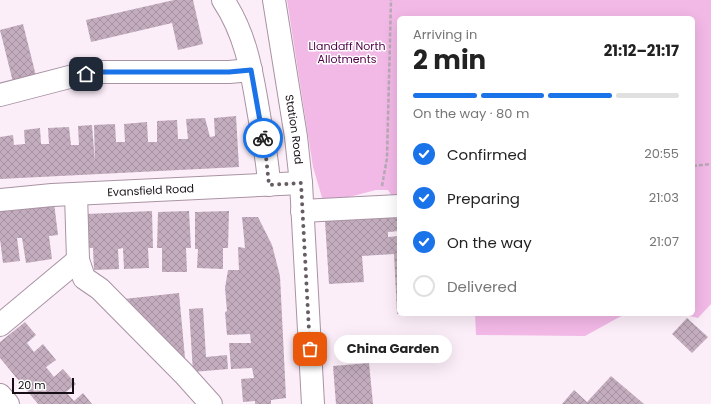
<!DOCTYPE html>
<html lang="en">
<head>
<meta charset="utf-8">
<style>
  :root { --surface:#fff; --page:#f2f2f2; --text:#222; --muted:#767676; --line:#e0e0e0; --accent:#1a73e8 }
  body { margin:0; font-family:Poppins,sans-serif; background:var(--page); color:var(--text); height:100vh; display:flex; flex-direction:column; font-size:15px; white-space:nowrap }
  * { box-sizing:border-box; margin:0 }
  p { font-size:13px; color:var(--muted) }
  .icon { flex:none; width:22px; height:22px; fill:none; stroke:currentColor; stroke-width:2; stroke-linecap:round; stroke-linejoin:round }
  .map { position:relative; flex:1; overflow:hidden }
  .sheet { position:absolute; left:397px; top:16px; width:298px; height:300px; display:flex; flex-direction:column; background:var(--surface); border-radius:6px; box-shadow:0 4px 16px #0002 }
  .sheet>* { flex:none }
  .scale { position:absolute; left:12px; bottom:10px; width:62px; box-sizing:border-box; padding-left:4px; border:2px solid #150e14; border-top:0; font-size:11px; line-height:14px; white-space:nowrap; color:#150e14; -webkit-text-stroke:3px #fff; paint-order:stroke }
  .pin { position:absolute; display:grid; place-items:center; width:34px; height:34px; color:#fff; margin:-17px; border-radius:8px; box-shadow:0 2px 6px #0006 }
  .courier { position:absolute; display:grid; place-items:center; width:40px; height:40px; margin:-20px; border:3px solid #1a73e8; border-radius:50%; background:#fff; color:#222; box-shadow:0 1px 5px #0007 }
  .bubble { position:absolute; height:28px; border-radius:14px; background:var(--surface); box-shadow:0 4px 16px #0002; font-size:13px; font-weight:700; line-height:28px; text-align:center }
  .head em { font-style:normal; font-weight:700 }
  .head div { display:flex; flex-direction:column-reverse }
  .head { display:flex; align-items:center; justify-content:space-between; height:68px; padding:0 16px }
  h1 { font-size:26px; font-weight:700; line-height:30px }
  .bar { display:grid; grid-template-columns:repeat(4,1fr); gap:6px 4px; align-content:center; height:48px; padding:0 16px }
  .bar i { height:5px; border-radius:3px; background:var(--line) }
  .bar .on { background:var(--accent) }
  .bar p { grid-column:span 4 }
  ol { padding:0 16px; list-style:none }
  li { display:flex; align-items:center; gap:12px; height:44px }
  li p { margin-inline-start:auto }
  li .icon { padding:4px; border-radius:50%; background:var(--accent); color:#fff; stroke-width:4 }
  li:last-child { color:var(--muted) }
  li i { width:22px; height:22px; border:2px solid var(--line); border-radius:50% }
  .map>svg:first-child { display:block }
</style>
</head>
<body>
<div class="map">
<svg width="711" height="404" viewBox="0 0 711 404">
  <defs>
    <pattern id="building-cross-hatch" width="8" height="8" patternUnits="userSpaceOnUse"><rect width="8" height="8" fill="#c2acbd"/><path d="M0 0l8 8M0 8l8-8" fill="none" stroke="#a693a2"/></pattern>
  </defs>
  <rect width="100%" height="100%" fill="#fceef9"/>
  <g fill="#f2b8e6">
    <path d="M287,0h424v304l-13,14 -17,-4h12v-296h-294v180h-6l-5,-8h-12l-35,9 -18,2 -10,-34z"/>
    <path d="M475,314h150l-40,22 -109,-1z"/>
  </g>
  <g fill="url(#building-cross-hatch)">
    <path d="M174,0h19l10,44 -25,6 -6,-27 -81,19 -5,-22z"/>
    <path d="M23,24l14,56 -23,6 -14,-56z"/>
    <path d="M236,116l3,51 -239,12v-42l13,-2 1,10 11,-1 -1,-14 16,-2 1,16h8l-1,-16 21,-1 2,18h8l-1,-19 14,-1 3,38 -1,-38 21,-1 1,18h9l-1,-18 23,-2 1,20h9v-21l20,-1 1,19h10l-2,-20 19,-1 5,19 5,-1 -1,-18z"/>
    <path d="M54,203l4,32 -9,1 3,23 -26,4 -4,-25h-5l3,23 -17,2 -3,-24v-29z"/>
    <path d="M152,211l1,37h-5l1,20 -25,1 -1,-21 -5,1 1,20 -25,1 -1,-22h-4l-2,-34z"/>
    <path d="M189,211l2,37h-5l1,24h-25v-24h-5l1,-36z"/>
    <path d="M229,211l-1,37h-5v21l-26,-1 1,-19h-3v-37z"/>
    <path d="M399,216v15l-11,1v5l11,-1v78h-2l-3,-60 -32,2 2,26 -35,2 -4,-63z"/>
    <path d="M242,217h16l14,28 8,31 6,122 -15,2v4h-16v-3l-12,1 -2,-23 13,-1 -2,-10 -21,1 -2,-26h22l-1,-9 -23,1 -2,-23 2,-1 -2,-23 3,-18h11l-1,-23 7,1z"/>
    <path d="M179,293l6,65 -14,2 -47,-61z"/>
    <path d="M203,308l3,49 21,-2 1,14 -35,3 -4,-63z"/>
    <path d="M687,318l21,19 -16,16 -20,-19z"/>
    <path d="M25,322l11,13 -9,8 7,9 9,-8 13,16 -10,7 8,10 9,-8 13,15 -10,8 8,9 9,-8 9,11h-54l-38,-46v-16z"/>
    <path d="M369,363l4,41h-37l-3,-38z"/>
    <path d="M611,376l33,28h-82l12,-14 13,12z"/>
  </g>
  <g fill="none" stroke-linecap="round" stroke-linejoin="round">
    <defs>
      <g id="minor">
        <path d="M223,0c24,36 29,74 36,115 4,24 9,46 10,70"/>
        <path d="M0,95l77,-20 18,-3h134l22,-2"/>
        <path d="M76,194l2,66 6,18 16,11 84,85 27,30"/>
        <path id="s1" d="M0,200l52,-5 249,-12"/>
        <path d="M302,211l97,-5"/>
        <path d="M0,325l78,-65"/>
        <path d="M0,395l8,9"/>
      </g>
      <g id="major">
        <path id="s2" d="M274,0l22,137 5,46 12,221"/>
      </g>
    </defs>
    <use href="#minor" stroke="#a993a4" stroke-width="24"/>
    <use href="#major" stroke="#a993a4" stroke-width="24"/>
    <g stroke="#b5a9b3" stroke-width="2.5" stroke-dasharray="4 2" stroke-linecap="butt">
      <path d="M693,166l18,-2"/>
      <path d="M382,186l5,-28 4,-158"/>
    </g>
    <use href="#minor" stroke="#fff" stroke-width="22"/>
    <use href="#major" stroke="#fff" stroke-width="22"/>
  </g>
  <g fill="none" stroke-linecap="round" stroke-linejoin="round">
    <path stroke="#665c64" stroke-width="4" stroke-dasharray="0 7.2" d="M263,138l3,19 3,28 32,-2 9,166"/>
    <path stroke="#1a73e8" stroke-width="5" d="M86,74l9,-2h134l22,-2 12,68"/>
  </g>
  <g text-anchor="middle" dominant-baseline="central" stroke-width="3" stroke-linejoin="round" paint-order="stroke">
    <g font-size="11" fill="#4e0146" stroke="#fff">
      <text x="347" y="46">Llandaff North<tspan x="347" dy="13">Allotments</tspan></text>
    </g>
    <g font-size="11" fill="#150e14" stroke="#fff">
      <text stroke="none"><textPath href="#s2" startOffset="131">Station Road</textPath></text>
      <text stroke="none"><textPath href="#s1" startOffset="151">Evansfield Road</textPath></text>
    </g>
  </g>
</svg>
<div class="scale">20 m</div>
<div class="pin" style="left:310px;top:349px;background:#ea580c"><svg class="icon" aria-label="bag" viewBox="0 0 24 24"><path d="M5 8h14l-1 12H6zM9 8a3 3 0 0 1 6 0"/></svg></div>
<div class="pin" style="left:86px;top:74px;background:#1f2937"><svg class="icon" aria-label="home" viewBox="0 0 24 24"><path d="M3 11l9-7 9 7M6 9v11h12V9"/></svg></div>
<div class="courier" style="left:263px;top:138px"><svg class="icon" aria-label="bike" viewBox="0 0 24 24"><circle cx="6" cy="16" r="4"/><circle cx="18" cy="16" r="4"/><path d="M6 16l4-8h5l3 8M10 8l3 8H6M13 5h3"/></svg></div>
<div class="bubble" style="left:334px;top:335px;width:118px">China Garden</div>
<section class="sheet">
<div class="head"><div><h1>2 min</h1><p>Arriving in</p></div><em>21:12–21:17</em></div>
<div class="bar"><i class="on"></i><i class="on"></i><i class="on"></i><i></i><p>On the way · 80 m</p></div>
<ol>
<li><svg class="icon" aria-label="check" viewBox="0 0 24 24"><path d="M5 12l5 5 9-10"/></svg>Confirmed<p>20:55</p></li>
<li><svg class="icon" aria-label="check" viewBox="0 0 24 24"><path d="M5 12l5 5 9-10"/></svg>Preparing<p>21:03</p></li>
<li><svg class="icon" aria-label="check" viewBox="0 0 24 24"><path d="M5 12l5 5 9-10"/></svg>On the way<p>21:07</p></li>
<li><i></i>Delivered</li>
</ol>
</section>
</div>
</body>
</html>
